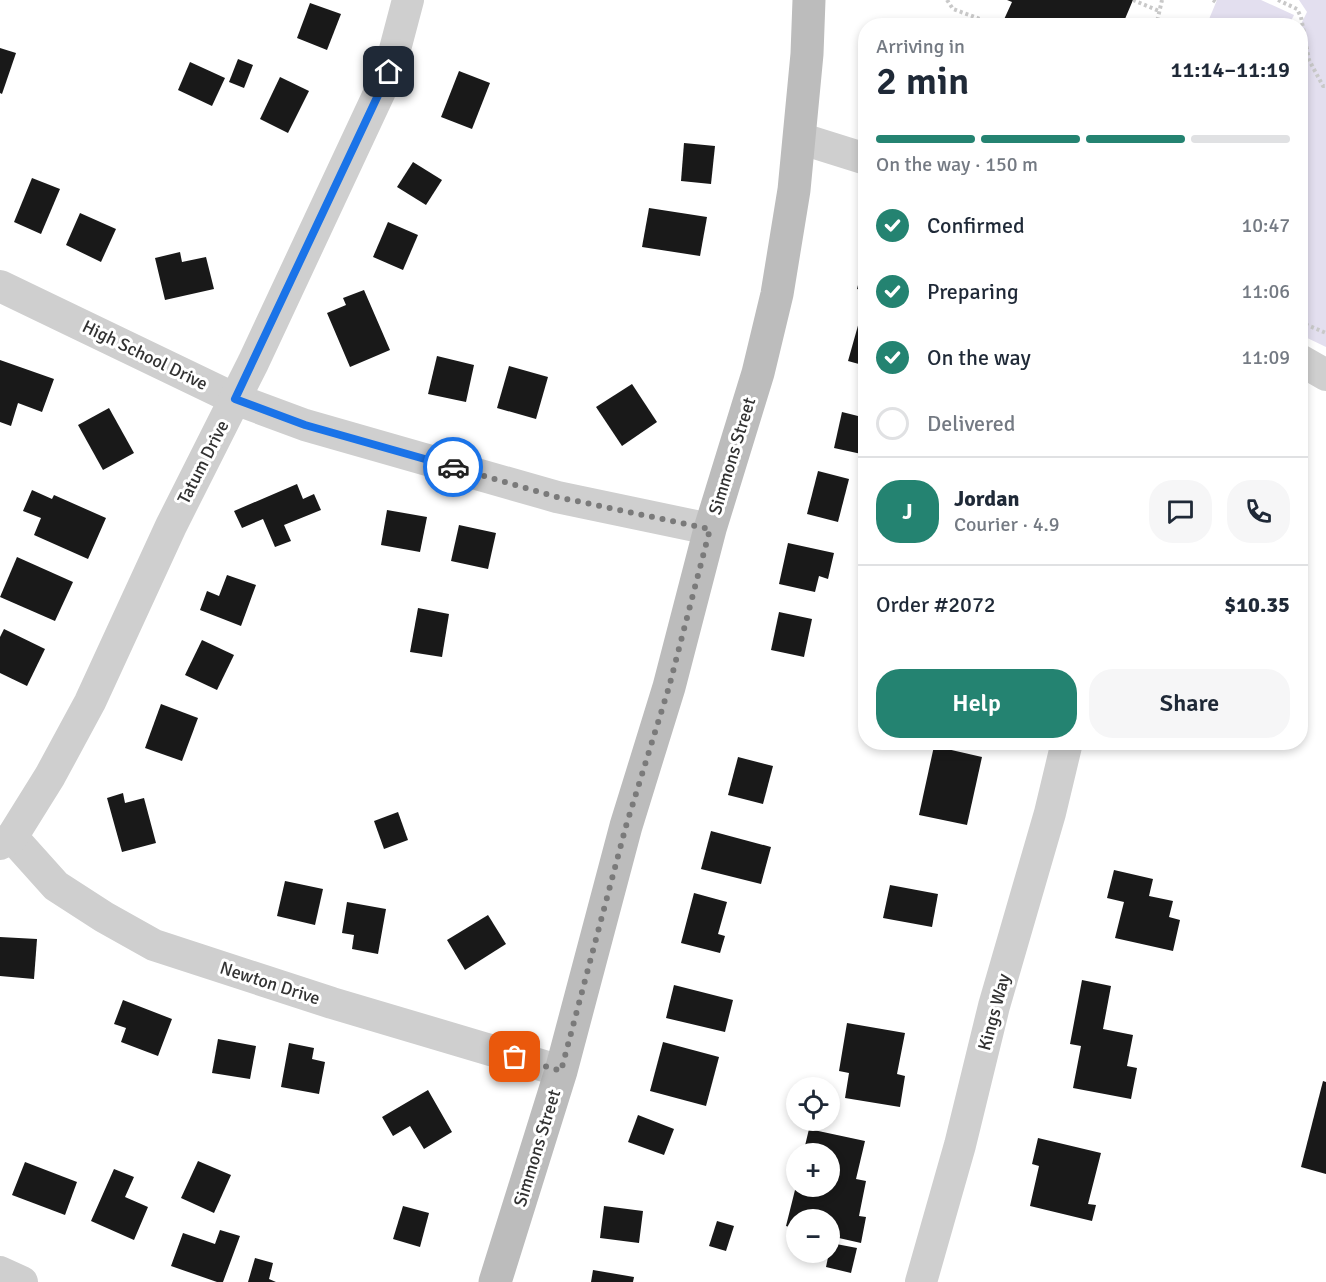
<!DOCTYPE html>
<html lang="en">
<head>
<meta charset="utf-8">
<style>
  :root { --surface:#fff; --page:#f6f6f7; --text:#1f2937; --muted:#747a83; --line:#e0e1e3; --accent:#248371 }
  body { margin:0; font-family:Signika,sans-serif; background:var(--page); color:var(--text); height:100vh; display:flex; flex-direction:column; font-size:22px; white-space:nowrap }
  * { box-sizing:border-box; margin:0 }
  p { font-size:20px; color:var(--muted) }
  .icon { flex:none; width:33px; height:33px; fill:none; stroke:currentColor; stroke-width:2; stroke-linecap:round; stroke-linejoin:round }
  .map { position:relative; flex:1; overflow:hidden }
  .details { position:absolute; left:858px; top:18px; width:450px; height:732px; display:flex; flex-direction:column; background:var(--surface); border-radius:24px; box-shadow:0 3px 9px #0003 }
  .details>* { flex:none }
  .tools { position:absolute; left:786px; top:1077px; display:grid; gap:12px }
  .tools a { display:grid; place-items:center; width:54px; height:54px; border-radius:50%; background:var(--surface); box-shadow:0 3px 9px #0003; font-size:30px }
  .pin { position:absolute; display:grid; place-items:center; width:51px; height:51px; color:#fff; margin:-26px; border-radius:12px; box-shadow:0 3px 9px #0006 }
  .courier { position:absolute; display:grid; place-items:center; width:60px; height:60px; margin:-30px; border:4px solid #1a73e8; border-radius:50%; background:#fff; color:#222; box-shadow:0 2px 8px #0007 }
  .headline em { font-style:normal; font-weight:600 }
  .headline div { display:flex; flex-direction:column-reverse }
  .headline { display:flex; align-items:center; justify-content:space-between; height:102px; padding:0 18px }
  h1 { font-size:39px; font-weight:600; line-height:45px }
  .bar { display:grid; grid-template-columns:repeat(4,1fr); gap:9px 6px; align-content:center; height:72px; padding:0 18px }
  .bar i { height:8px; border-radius:4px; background:var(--line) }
  .bar .current { background:var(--accent) }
  .bar p { grid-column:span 4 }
  .line { display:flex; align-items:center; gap:15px; padding:0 18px; border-top:2px solid var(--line) }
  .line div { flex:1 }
  .round { display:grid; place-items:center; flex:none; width:63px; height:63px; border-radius:24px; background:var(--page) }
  ol { padding:0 18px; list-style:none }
  li { display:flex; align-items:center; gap:18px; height:66px }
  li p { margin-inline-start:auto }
  li .icon { padding:6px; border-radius:50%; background:var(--accent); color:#fff; stroke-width:4 }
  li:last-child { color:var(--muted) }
  li i { width:33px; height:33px; border:3px solid var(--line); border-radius:50% }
  .button { display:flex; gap:12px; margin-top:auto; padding:12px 18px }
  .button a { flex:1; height:69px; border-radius:24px; background:var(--accent); color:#fff; font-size:24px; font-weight:600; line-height:69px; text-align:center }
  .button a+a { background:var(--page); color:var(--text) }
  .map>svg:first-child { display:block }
</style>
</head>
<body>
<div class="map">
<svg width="1326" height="1282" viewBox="0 0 1326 1282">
  <rect width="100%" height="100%" fill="#fff"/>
  <g fill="#e3dfef">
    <path d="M1217,0h44l33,15 -5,10h-78l-4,-1z"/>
    <path d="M1299,0h27v347l-25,-12 -1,-309 7,-14z"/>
  </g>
  <g fill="#191919">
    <path d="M1007,0h126l-11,26h-121l11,-24z"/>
    <path d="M310,3l31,11 -14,36 -30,-12z"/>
    <path d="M0,48l16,5 -14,41 -2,-1z"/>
    <path d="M238,59l15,6 -9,23 -15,-6z"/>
    <path d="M190,62l35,16 -13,28 -34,-16z"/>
    <path d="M459,71l31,12 -18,46 -31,-12z"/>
    <path d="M280,77l29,14 -21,42 -28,-14z"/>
    <path d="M684,143l31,3 -4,38 -30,-3z"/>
    <path d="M413,162l29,18 -16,25 -29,-18z"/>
    <path d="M32,178l28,11 -19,45 -27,-12z"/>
    <path d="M649,208l58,9 -7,39 -58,-9z"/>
    <path d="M80,213l36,16 -15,33 -35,-17z"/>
    <path d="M388,222l30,13 -15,35 -30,-13z"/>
    <path d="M180,252l2,10 24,-5 8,32 -49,11 -10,-42z"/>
    <path d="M865,258h1v33l-9,-2z"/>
    <path d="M364,290l26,60 -40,17 -23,-54 19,-8 -3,-7z"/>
    <path d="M859,322l7,2v42l-18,-5z"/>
    <path d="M437,356l37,9 -8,37 -38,-8z"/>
    <path d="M0,360l54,19 -12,33 -24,-9 -7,23 -11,-4z"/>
    <path d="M509,366l39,11 -12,42 -39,-11z"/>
    <path d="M632,384l25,38 -35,24 -26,-39z"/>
    <path d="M109,408l25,45 -31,17 -25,-45z"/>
    <path d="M842,412l24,6v37l-32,-7z"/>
    <path d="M818,471l31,8 -11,43 -31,-8z"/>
    <path d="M297,484l6,15 11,-5 7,16 -37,15 7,16 -16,6 -12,-28 -21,9 -8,-17z"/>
    <path d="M32,490l20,9 2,-4 52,23 -18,41 -54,-24 7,-17 -18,-7z"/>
    <path d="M387,510l40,7 -7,35 -39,-7z"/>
    <path d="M459,525l37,8 -8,36 -37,-8z"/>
    <path d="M788,543l46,10 -6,26 -9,-3 -4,16 -36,-8z"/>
    <path d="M17,557l56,25 -18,39 -55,-24z"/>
    <path d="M227,575l29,10 -15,41 -41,-16 7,-19 12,5z"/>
    <path d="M418,608l31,6 -7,43 -32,-5z"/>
    <path d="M779,612l33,7 -8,38 -33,-7z"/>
    <path d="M4,629l41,20 -18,37 -27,-13v-36z"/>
    <path d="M202,640l32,15 -17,35 -32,-15z"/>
    <path d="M161,704l37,14 -16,43 -37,-13z"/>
    <path d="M934,746l48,11 -15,68 -48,-10z"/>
    <path d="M738,757l35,9 -10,38 -35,-9z"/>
    <path d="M123,793l2,10 19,-5 12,45 -34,9 -15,-54z"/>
    <path d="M398,812l10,28 -24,9 -10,-28z"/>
    <path d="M711,831l60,16 -10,37 -60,-15z"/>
    <path d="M1114,870l39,9 -4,17 24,5 -4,16 11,3 -7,31 -58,-13 9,-36 -17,-4z"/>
    <path d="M285,881l38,8 -8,36 -38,-9z"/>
    <path d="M890,885l48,9 -6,33 -49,-9z"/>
    <path d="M694,893l33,9 -9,32 7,2 -5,17 -39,-10z"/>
    <path d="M347,902l39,7 -8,45 -26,-5 2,-14 -12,-2z"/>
    <path d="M488,915l18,29 -41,26 -18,-30z"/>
    <path d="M0,937l37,2 -3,40 -34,-3z"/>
    <path d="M1082,980l29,6 -8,43 30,6 -6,31 10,2 -6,31 -58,-11 8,-42 -11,-2z"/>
    <path d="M674,985l59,15 -8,32 -59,-14z"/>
    <path d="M123,1000l49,19 -14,37 -37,-14 5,-14 -12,-4z"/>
    <path d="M847,1023l58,10 -8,41 8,2 -5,31 -55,-9 4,-25 -10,-2z"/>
    <path d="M218,1039l38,7 -6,33 -38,-6z"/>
    <path d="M663,1042l56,15 -13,49 -56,-15z"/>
    <path d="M289,1043l25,5 -2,11 13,3 -6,32 -38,-7z"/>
    <path d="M1323,1081l3,1v92l-25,-7z"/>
    <path d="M428,1090l24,42 -28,17 -14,-23 -17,10 -11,-19z"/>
    <path d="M638,1115l36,14 -10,26 -36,-13z"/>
    <path d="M809,1129l56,12 -9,38 10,2 -7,35 7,1 -5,26 -31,-7v-16h-34v9l-10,-3 10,-40h34v-32h-27z"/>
    <path d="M1038,1138l63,15 -13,51 8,1 -4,16 -62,-15 9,-40 -7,-2z"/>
    <path d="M198,1161l33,14 -17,38 -33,-15z"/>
    <path d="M25,1162l52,20 -12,33 -53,-20z"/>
    <path d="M114,1169l20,8 -9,20 23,10 -14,33 -43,-19z"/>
    <path d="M403,1206l26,7 -9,34 -27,-8z"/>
    <path d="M604,1206l39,5 -4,32 -39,-5z"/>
    <path d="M717,1221l17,5 -8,25 -17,-5z"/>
    <path d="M220,1230l20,6 -17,46h-6l-46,-16 12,-33 32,11z"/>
    <path d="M831,1243l26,5 -6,25 -25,-6z"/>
    <path d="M255,1258l18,5 -4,16 7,3h-28z"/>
    <path d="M593,1270l41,7 -1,5h-42z"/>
  </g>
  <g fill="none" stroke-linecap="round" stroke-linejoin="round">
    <g stroke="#c9c9c9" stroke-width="4" stroke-dasharray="3 3" stroke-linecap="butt">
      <path d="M947,0l6,9 46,17"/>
      <path d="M1133,0l26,11"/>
      <path d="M1213,0l3,2"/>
      <path d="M1278,0l19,9 4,8 8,43 14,26h3"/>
      <path d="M1156,26l6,-26"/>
      <path d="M1300,322l26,11"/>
    </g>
    <g stroke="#cfcfcf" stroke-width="32">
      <path d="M799,138l67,21"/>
      <path d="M0,286l235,113 70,26 252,72 153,32"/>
      <path d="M1300,360l26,15"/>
      <path d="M12,837l44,49 48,31 50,28 178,58 229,68"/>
      <path d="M0,844l12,-7 38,-61 40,-74 81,-176 82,-163 136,-291 19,-72"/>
      <path d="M0,1272l22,10"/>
      <path d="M921,1282l39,-137 34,-139 56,-193 17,-71"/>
    </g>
    <path stroke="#bcbcbc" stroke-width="33" d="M495,1282l66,-211 65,-245 43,-139 41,-158 48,-156 19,-79 17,-104 13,-136 2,-54"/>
  </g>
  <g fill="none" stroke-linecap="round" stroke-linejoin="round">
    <path stroke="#7a7a7a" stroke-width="6" stroke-dasharray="0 10.8" d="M453,467l104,30 153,32 -41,158 -43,139 -65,245 -46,-14"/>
    <path stroke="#1a73e8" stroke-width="8" d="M389,72l-154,327 70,26 148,42"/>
  </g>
  <g text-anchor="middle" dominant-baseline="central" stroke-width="6" stroke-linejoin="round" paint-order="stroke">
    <g font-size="18" fill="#323232" stroke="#fff">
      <text transform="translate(145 355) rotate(26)">High School Drive</text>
      <text transform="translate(732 456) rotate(-73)">Simmons Street</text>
      <text transform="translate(203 462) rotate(-63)">Tatum Drive</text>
      <text transform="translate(270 983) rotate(18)">Newton Drive</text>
      <text transform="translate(994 1012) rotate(-75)">Kings Way</text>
      <text transform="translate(537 1148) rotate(-73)">Simmons Street</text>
    </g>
  </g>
</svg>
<div class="tools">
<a><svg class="icon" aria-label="locate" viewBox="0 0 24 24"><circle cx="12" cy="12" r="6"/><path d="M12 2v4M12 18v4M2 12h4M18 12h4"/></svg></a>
<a>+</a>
<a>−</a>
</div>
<div class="pin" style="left:515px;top:1057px;background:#ea580c"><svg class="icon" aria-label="bag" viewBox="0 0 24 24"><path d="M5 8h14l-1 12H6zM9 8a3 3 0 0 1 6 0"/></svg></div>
<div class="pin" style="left:389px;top:72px;background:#1f2937"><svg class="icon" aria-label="home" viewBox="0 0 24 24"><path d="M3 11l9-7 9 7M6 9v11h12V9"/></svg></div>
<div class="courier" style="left:453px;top:467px"><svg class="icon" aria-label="car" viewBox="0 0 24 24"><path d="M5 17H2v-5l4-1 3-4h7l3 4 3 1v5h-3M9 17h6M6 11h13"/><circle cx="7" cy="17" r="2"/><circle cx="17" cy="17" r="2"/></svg></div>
<section class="details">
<div class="headline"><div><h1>2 min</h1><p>Arriving in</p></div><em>11:14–11:19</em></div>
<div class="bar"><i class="current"></i><i class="current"></i><i class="current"></i><i></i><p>On the way · 150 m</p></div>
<ol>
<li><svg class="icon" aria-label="check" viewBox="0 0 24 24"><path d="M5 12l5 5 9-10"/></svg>Confirmed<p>10:47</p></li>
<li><svg class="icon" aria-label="check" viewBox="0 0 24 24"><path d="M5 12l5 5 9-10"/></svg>Preparing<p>11:06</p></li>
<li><svg class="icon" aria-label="check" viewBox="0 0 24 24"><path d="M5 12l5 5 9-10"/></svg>On the way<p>11:09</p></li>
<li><i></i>Delivered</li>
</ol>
<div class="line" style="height:108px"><b class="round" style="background:var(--accent);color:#fff">J</b><div><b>Jordan</b><p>Courier · 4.9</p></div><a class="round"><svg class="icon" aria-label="chat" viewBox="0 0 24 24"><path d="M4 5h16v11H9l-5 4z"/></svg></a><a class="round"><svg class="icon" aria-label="phone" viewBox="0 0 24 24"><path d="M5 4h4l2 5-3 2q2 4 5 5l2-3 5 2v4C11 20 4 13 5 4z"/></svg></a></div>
<div class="line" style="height:78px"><div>Order #2072</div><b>$10.35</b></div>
<div class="button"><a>Help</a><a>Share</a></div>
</section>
</div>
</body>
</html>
